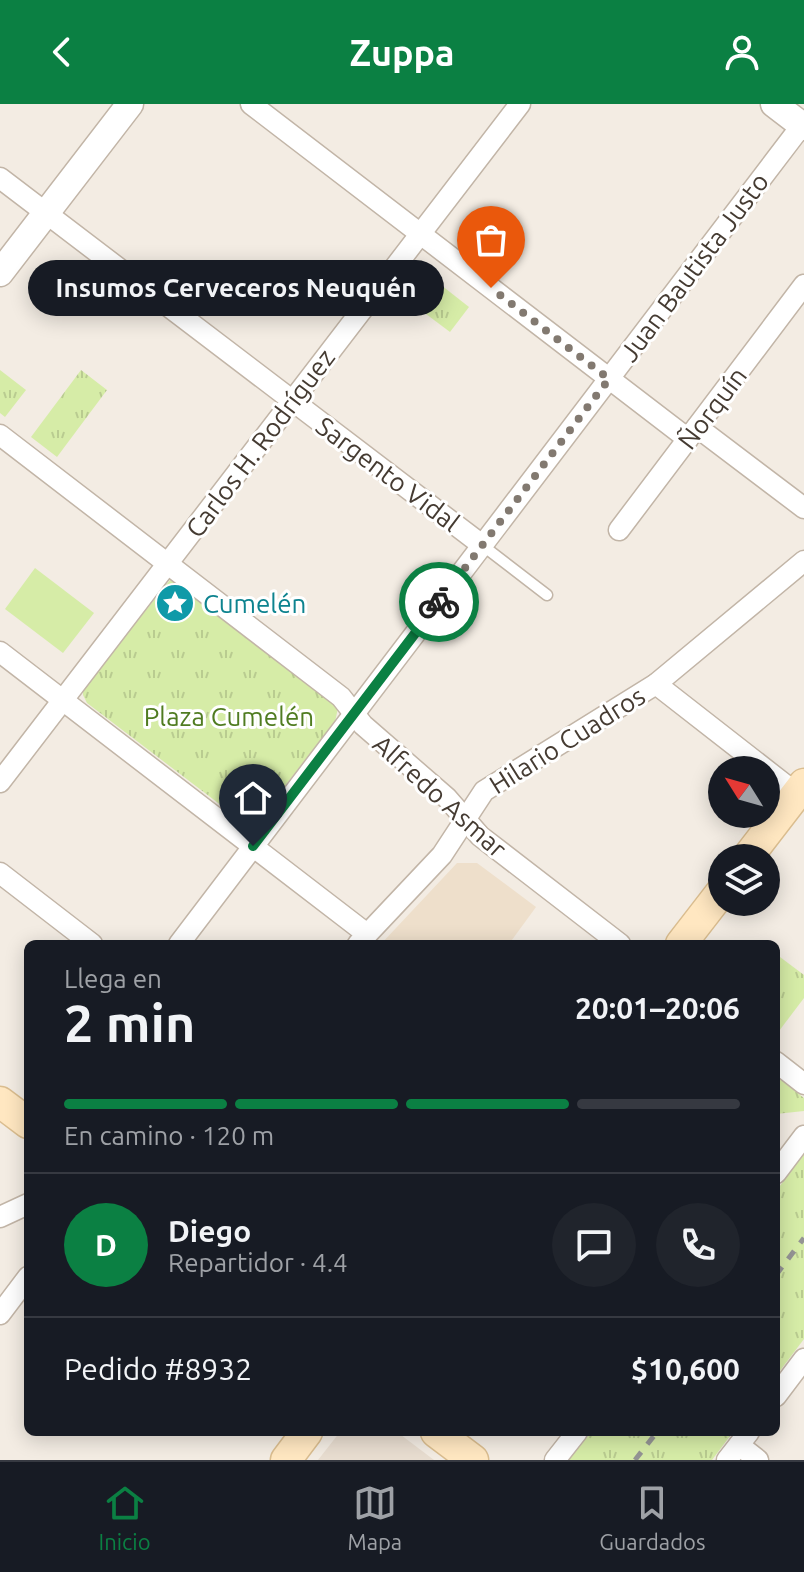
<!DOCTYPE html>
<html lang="es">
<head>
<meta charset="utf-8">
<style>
  :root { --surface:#171b24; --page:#20242c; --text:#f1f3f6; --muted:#9ea1a6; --line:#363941; --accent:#0b8043 }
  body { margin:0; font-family:Ubuntu,sans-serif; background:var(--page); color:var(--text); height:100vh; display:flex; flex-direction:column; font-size:30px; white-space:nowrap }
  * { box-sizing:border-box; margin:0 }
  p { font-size:26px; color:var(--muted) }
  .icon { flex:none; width:44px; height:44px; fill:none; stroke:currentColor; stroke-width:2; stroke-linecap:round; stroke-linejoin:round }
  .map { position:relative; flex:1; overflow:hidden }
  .drawer { position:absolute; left:24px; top:836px; width:756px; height:496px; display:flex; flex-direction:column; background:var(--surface); border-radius:12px; box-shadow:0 4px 20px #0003 }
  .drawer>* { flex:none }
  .needle { width:52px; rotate:307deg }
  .tools { position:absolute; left:708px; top:652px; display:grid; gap:16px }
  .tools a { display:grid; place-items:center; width:72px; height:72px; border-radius:50%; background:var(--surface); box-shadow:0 4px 20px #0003; font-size:40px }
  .pin { position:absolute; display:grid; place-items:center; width:68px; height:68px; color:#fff; margin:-82px -34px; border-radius:50% 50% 50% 0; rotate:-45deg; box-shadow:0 0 8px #0007 }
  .pin .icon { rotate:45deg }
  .courier { position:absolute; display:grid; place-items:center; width:80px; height:80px; margin:-40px; border:6px solid #0b8043; border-radius:50%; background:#fff; color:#222; box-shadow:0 2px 10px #0007 }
  .bubble { position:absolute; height:56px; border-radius:28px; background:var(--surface); box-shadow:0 4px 20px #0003; font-size:26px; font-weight:600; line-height:56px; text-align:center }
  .overview em { font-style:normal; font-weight:600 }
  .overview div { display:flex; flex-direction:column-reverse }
  .overview { display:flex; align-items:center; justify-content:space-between; height:136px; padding:0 40px }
  h1 { font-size:52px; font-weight:600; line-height:60px }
  .bar { display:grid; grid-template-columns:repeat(4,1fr); gap:12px 8px; align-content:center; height:96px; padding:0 40px }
  .bar i { height:10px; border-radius:6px; background:var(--line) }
  .bar .current { background:var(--accent) }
  .bar p { grid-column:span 4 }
  .line { display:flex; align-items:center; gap:20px; padding:0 40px; border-top:2px solid var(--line) }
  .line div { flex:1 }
  .round { display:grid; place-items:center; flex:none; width:84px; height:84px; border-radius:42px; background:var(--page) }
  header { display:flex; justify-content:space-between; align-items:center; height:104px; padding:0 40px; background:var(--accent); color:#fff; font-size:36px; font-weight:600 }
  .dock { display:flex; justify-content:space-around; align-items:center; height:112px; border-top:2px solid var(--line); background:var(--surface); font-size:22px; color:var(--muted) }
  .dock a { display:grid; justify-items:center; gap:4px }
  .dock .current { color:var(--accent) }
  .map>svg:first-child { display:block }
</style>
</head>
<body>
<header><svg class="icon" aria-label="back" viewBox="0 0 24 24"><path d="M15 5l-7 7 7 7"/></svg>Zuppa<svg class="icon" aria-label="person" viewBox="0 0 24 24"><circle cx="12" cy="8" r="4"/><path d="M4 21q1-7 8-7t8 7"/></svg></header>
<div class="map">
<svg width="804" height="1356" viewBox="0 0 804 1356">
  <defs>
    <pattern id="grass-tufts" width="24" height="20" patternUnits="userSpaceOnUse" patternTransform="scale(2)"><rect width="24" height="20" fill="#d6eca7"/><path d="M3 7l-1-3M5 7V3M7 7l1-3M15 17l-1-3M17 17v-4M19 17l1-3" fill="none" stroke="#b9cb90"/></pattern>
  </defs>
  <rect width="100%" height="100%" fill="#f3ece3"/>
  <path fill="#e8ddd0" d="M340,1328h57l37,28h-116z"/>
  <path fill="#eedfcb" d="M457,759h20l59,44 -27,37h-128z"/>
  <g fill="url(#grass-tufts)">
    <path d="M427,170l42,33 -19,25 -52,-39 14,-18z"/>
    <path d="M0,266l26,20 -21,27 -5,-4z"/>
    <path d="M81,266l26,20 -50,67 -26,-20z"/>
    <path d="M170,476l5,1 163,127 -3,14 -80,102 -12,-2 -156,-119 -4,-8v-6z"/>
    <path d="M776,850l28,21v23l-28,37z"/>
    <path d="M776,972l28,22v13l-28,3z"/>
    <path d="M804,1050v185l-28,37v-185z"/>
    <path d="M591,1328h142l-21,28h-143z"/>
  </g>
  <path fill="#d6eca7" d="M35,464l59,45 -31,40 -58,-44z"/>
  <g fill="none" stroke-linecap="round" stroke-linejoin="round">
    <defs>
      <path id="service" d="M482,441l65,50"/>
      <g id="minor">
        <path d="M251,0l437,335"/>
        <path d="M0,74l482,367"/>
        <path d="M697,323l107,81"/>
        <path d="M0,331l341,262 22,28 84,73 33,38 140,108"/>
        <path d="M619,426l185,-245"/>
        <path d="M0,548l367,282"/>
        <path d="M656,580l141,110"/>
        <path d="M0,678l520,-678"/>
        <path d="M0,769l92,71"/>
        <path d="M179,840l623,-819"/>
        <path d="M358,840l84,-89 42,-64 172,-107 148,-123"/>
        <path d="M776,958l28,22"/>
        <path d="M776,1069l28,-37"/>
        <path d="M0,1113l28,-13"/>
        <path d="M0,1210l28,-37"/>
        <path d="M776,1292l28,-37"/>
        <path d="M739,1341l19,15"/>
        <path d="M555,1356l22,-28"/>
        <path d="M727,1356l22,-28"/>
      </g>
      <g id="tertiary">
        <path d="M774,0l30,23"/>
        <path d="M0,169l130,-169"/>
      </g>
      <g id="secondary">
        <path d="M747,754l57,-74"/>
        <path d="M681,840l41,-53"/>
        <path d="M0,998l28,21"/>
        <path d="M436,1328l37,28"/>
        <path d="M286,1356l21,-28"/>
      </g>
    </defs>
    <use href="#service" stroke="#c2b5a7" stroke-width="13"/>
    <use href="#minor" stroke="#c2b5a7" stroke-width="23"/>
    <use href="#tertiary" stroke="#c2b5a7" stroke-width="29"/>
    <use href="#secondary" stroke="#dabd8f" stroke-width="33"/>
    <use href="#service" stroke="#fff" stroke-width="10"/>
    <use href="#minor" stroke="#fff" stroke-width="20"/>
    <use href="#tertiary" stroke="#fff" stroke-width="26"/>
    <use href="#secondary" stroke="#ffe7c1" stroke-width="30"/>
    <g stroke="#949494" stroke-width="5" stroke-dasharray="10 10" stroke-linecap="butt">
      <path d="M776,1171l28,-37"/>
      <path d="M635,1356l22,-28"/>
    </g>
  </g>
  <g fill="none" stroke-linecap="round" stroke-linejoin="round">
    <path stroke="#827970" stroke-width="8" stroke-dasharray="0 14.4" d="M439,498l170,-223 -118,-91"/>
    <path stroke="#0b8043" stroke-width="10" d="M253,742l186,-244"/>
  </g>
  <defs>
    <symbol id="sight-disc" viewBox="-11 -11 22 22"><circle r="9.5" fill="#0f9aa8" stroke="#fff"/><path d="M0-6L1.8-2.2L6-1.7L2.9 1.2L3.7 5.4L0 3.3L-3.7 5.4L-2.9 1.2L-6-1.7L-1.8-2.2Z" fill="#fff"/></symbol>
  </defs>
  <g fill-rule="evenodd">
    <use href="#sight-disc" x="153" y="477" width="44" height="44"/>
  </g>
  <g text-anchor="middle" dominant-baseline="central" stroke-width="6" stroke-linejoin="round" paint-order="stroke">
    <g font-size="26" fill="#453b32" stroke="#fff">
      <text transform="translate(694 163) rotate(-53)">Juan Bautista Justo</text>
      <text transform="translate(712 304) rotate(-53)">Ñorquín</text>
      <text transform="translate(260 339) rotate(-53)">Carlos H. Rodríguez</text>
      <text transform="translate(388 370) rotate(37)">Sargento Vidal</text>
      <text transform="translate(567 636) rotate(-32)">Hilario Cuadros</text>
      <text transform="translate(440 692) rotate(42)">Alfredo Asmar</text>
    </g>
    <g font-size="26" fill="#0d838f" stroke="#fff" text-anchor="start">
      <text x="203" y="499">Cumelén</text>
    </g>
    <g font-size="26" fill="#507c21" stroke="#fff">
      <text x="229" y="612">Plaza Cumelén</text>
    </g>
  </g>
</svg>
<div class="tools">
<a><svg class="needle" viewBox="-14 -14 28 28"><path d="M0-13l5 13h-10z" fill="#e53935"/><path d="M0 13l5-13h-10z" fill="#9ea1a6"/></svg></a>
<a><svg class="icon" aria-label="layers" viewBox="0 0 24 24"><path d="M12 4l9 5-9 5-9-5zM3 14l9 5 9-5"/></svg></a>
</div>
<div class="pin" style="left:491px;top:184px;background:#ea580c"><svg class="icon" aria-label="bag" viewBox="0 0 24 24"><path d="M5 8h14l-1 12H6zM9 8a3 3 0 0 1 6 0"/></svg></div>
<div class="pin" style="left:253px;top:742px;background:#1f2937"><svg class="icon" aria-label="home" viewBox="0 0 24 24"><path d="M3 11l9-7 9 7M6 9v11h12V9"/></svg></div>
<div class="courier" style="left:439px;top:498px"><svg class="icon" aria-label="bike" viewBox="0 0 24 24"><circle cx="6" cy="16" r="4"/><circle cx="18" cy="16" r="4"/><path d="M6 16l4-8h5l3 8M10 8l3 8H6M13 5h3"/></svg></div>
<div class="bubble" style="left:28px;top:156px;width:416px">Insumos Cerveceros Neuquén</div>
<section class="drawer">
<div class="overview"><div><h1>2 min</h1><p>Llega en</p></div><em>20:01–20:06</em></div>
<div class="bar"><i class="current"></i><i class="current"></i><i class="current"></i><i></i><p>En camino · 120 m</p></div>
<div class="line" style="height:144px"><b class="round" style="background:var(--accent);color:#fff">D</b><div><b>Diego</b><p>Repartidor · 4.4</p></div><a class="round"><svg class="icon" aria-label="chat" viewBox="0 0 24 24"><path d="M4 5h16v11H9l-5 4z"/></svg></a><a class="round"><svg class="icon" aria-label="phone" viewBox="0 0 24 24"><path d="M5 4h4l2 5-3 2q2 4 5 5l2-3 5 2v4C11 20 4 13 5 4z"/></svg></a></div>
<div class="line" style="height:104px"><div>Pedido #8932</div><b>$10,600</b></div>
</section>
</div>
<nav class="dock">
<a class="current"><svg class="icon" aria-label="home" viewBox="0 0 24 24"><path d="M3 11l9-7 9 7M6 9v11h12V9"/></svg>Inicio</a>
<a><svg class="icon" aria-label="map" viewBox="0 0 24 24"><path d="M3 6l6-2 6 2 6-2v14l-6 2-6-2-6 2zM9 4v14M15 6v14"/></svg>Mapa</a>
<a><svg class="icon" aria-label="saved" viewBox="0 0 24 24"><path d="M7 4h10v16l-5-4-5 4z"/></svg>Guardados</a>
</nav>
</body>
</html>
